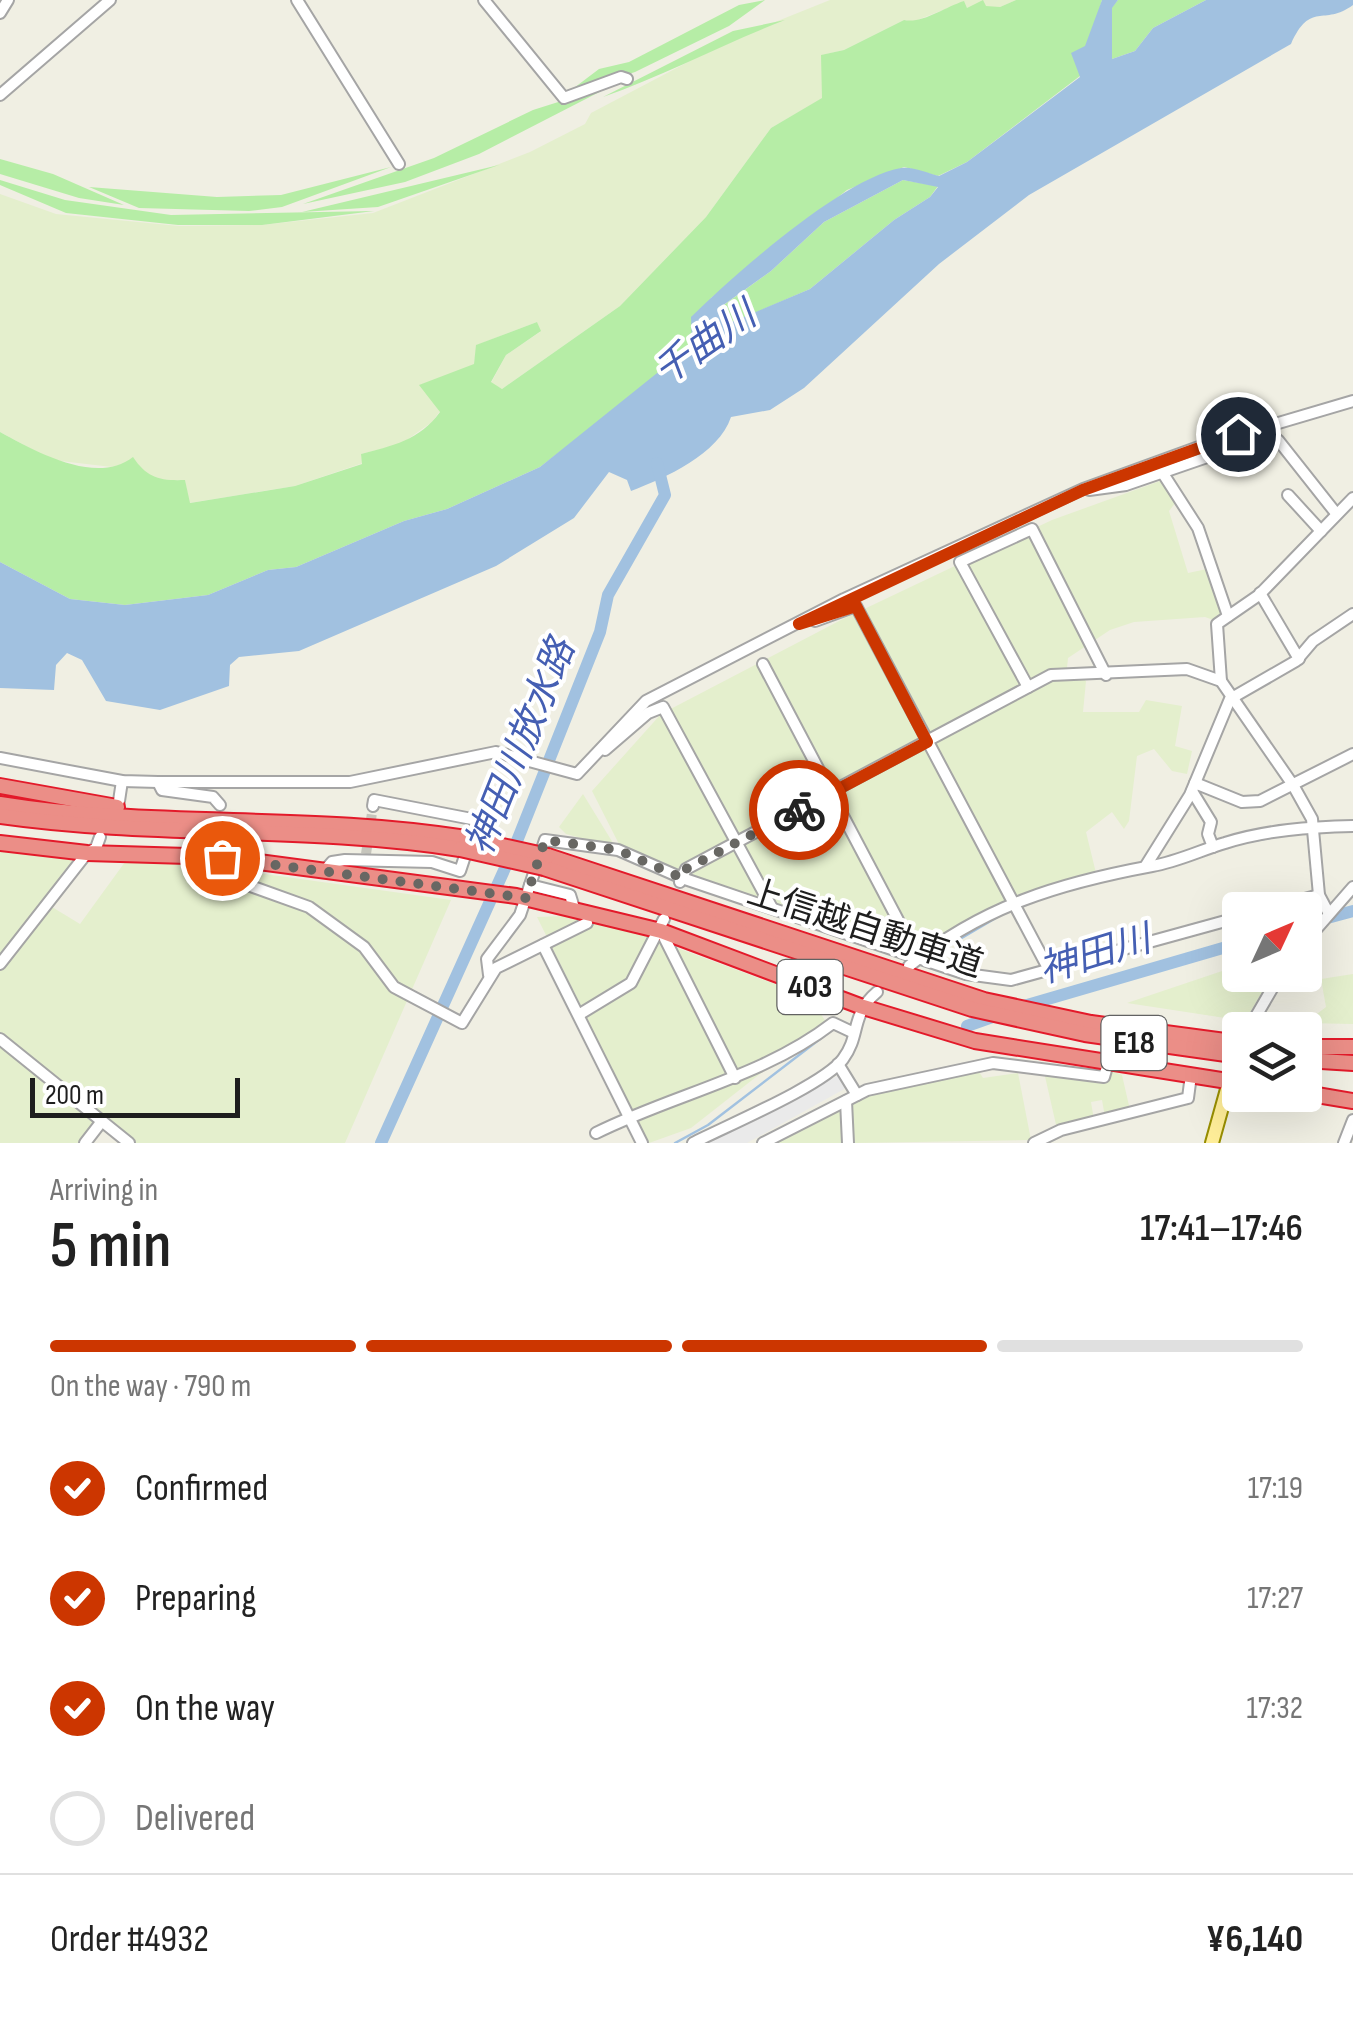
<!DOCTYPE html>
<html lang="en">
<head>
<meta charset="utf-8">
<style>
  :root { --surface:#fff; --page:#f6f6f6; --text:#222; --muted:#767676; --line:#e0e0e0; --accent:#cc3600 }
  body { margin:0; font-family:"Sofia Sans Condensed","Noto Sans JP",sans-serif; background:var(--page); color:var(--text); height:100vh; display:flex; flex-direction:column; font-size:38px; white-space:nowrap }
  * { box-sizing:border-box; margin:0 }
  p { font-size:32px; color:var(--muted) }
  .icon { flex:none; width:55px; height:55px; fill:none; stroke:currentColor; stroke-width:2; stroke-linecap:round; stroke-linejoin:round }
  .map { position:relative; height:1143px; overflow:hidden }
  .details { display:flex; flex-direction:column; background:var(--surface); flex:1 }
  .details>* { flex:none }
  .needle { width:65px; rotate:46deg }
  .tools { position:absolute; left:1222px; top:892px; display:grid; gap:20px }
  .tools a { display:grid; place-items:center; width:100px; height:100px; border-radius:10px; background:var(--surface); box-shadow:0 10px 40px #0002; font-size:50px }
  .scale { position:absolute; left:30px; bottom:25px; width:210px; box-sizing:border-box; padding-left:10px; border:5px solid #1e1e1e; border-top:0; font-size:28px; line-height:35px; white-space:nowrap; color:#1e1e1e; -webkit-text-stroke:8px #fff; paint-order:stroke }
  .pin { position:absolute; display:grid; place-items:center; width:85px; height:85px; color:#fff; margin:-42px; border:5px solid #fff; border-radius:50%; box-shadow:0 2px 10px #0007 }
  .courier { position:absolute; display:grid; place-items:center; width:100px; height:100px; margin:-50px; border:8px solid #cc3600; border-radius:50%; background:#fff; color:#222; box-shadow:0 2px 12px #0007 }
  .overview em { font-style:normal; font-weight:600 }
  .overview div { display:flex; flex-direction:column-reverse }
  .overview { display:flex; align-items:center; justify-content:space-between; height:170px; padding:0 50px }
  h1 { font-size:65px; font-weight:600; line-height:75px }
  .bar { display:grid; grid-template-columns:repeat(4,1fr); gap:15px 10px; align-content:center; height:120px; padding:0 50px }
  .bar i { height:12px; border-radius:8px; background:var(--line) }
  .bar .current { background:var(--accent) }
  .bar p { grid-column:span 4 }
  .line { display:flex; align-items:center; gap:25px; padding:0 50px; border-top:2px solid var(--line) }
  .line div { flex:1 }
  ol { padding:0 50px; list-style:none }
  li { display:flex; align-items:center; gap:30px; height:110px }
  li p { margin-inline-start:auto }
  li .icon { padding:10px; border-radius:50%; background:var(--accent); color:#fff; stroke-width:4 }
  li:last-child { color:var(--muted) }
  li i { width:55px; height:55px; border:5px solid var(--line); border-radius:50% }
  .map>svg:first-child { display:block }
</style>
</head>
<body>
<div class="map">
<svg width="1353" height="1143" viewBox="0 0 1353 1143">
  <rect width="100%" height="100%" fill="#f0efe3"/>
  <g fill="#e4efcd">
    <path d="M830,0h186l-16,7 -33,1 -3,-6 -52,20 -8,-2 -60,30 -22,5 1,43 -52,30 -65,89 -86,89 -118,83 -11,-6 15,-28 34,-23 -3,-10 -60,23 -3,19 -42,58 -31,22 -40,10 2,9 -68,23 -106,17 -4,-23 -23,1 -38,-17 -12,3 -60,-7 -52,-28v-238l56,20 123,12 82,-1 112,-12 157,-61 55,-28 6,-11 137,-72z"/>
    <path d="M1160,481l16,21 -7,9 19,62 19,-4 16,46 -7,6 -11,-4 -71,5 -24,8 -42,28 -1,10 19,13 -3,31h56l7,-12 36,6 -7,40 17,5 -5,23 -15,-3 -18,-22 -17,7 -8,65 -5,8 -12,-17 -26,20 10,41 -79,22 -96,57 -103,-31 -197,-73 -29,-57 69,-77 180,-94 211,-100z"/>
    <path d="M583,794l30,49 -3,3 -44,-12 -7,-7z"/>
    <path d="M0,847l74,14 -74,96z"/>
    <path d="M125,862l68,2 258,36 -106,243h-209l-136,-108v-66l52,-62 28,17z"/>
    <path d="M565,916l58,12 160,59 29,13 14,22 -135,106 -42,15 -112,-226z"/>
    <path d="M1240,965v10h32l-27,46 -118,-18z"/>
    <path d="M1353,974v50l-48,-1 21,-16 -5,-28z"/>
    <path d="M0,1044l94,75 2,5 -15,19h-81z"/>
    <path d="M978,1070l5,8 35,-5 13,67 -176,3 -6,-40 19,-9z"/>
    <path d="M1112,1071l10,4 8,35 -25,7 -3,-17 -11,2 3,18 -37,9 -13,-57 58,7z"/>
    <path d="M843,1107l1,36h-67l12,-7z"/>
  </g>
  <g fill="#b6eda6">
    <path d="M765,0l-36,26 -94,46 -69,22 33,-25 30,-7 110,-57z"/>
    <path d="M983,0l3,6 14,1 16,-7h86l-22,76 -113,86 -29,14 -34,-9 -57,23 -136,108 -19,47 -29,27 -123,95 -93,42 -43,12 -108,46 -28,3 -60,25 -83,10 -55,-6 -70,-37v-130c35,19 96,54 133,25 14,21 27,24 52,23l5,23 105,-17 67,-22 -1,-10c31,-8 59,-14 79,-42l-21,-27 55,-21 2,-19 61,-23 4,9 -35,24 -15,27 11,7 118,-83 86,-89 65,-89 51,-30 -1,-43 23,-5 60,-30c18,4 41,-13 60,-19l3,7z"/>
    <path d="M1118,0h88l-53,28 -18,23 -23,8v-52z"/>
    <path d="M785,20c-62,24 -120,55 -182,77l130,-66z"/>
    <path d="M615,84l-136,70 -74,28 -102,22 131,-46 99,-48z"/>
    <path d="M0,159l53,15 71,31 -45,-7 -79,-24z"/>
    <path d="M499,165l-121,42 -76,5z"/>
    <path d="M391,167l-109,40 -33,4 -110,-3 -50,-21 128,10 64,-2z"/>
    <path d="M0,180l65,20 106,15 203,-4 -112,14h-84l-112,-12 -66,-28z"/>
    <path d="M903,180l35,6 -8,11 -36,23 -84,69 -83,36 -6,-18 50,-36 53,-49z"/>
  </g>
  <path fill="#eaeaea" d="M841,1074l7,13 -101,56h-38z"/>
  <path fill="#a1c1e0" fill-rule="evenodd" d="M1102,0h16l-6,8v51l23,-8 18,-23 53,-28h147v5c-30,22 -42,-5 -62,39l-262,151 -90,69 -135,124 -34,22 -39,7c-12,37 -66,61 -100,74l-4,-11 -18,-8 -35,46 -78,48 -197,85 -60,6 -9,8 -1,21 -69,24 -54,-9 -24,-41 -15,-7 -11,12 -2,25 -54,-2v-126l70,37 55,6 83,-10 60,-25 28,-3 108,-46 43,-12 93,-42 152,-122 -1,-28c44,-43 152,-139 210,-149 11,-2 27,5 38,8l28,-14 113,-85 -9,-24 14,-7zM903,180l35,7 -8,10 -36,23 -84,69 -83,35 -5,-18 49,-35 53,-49z"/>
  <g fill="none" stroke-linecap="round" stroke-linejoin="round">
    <g stroke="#a1c1e0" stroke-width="2.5">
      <path d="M1242,843l32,-6"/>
      <path d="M931,956l75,-44"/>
      <path d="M675,1143l33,-18 125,-96"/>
    </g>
    <g stroke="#a1c1e0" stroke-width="12">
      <path d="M1305,924l48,-13"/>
      <path d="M1017,1008l223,-65"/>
      <path d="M967,1026l31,-11"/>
      <path d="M381,1143l134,-297 85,-214 8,-37 57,-100 -8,-32"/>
    </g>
    <path stroke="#c6c5bc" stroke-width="10" stroke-dasharray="10 5" stroke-linecap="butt" d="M366,854l7,-48"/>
    <defs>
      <g id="minor">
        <path d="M297,0l102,164"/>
        <path d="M484,0l80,98 57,-21 6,2"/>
        <path d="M0,13l8,-13"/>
        <path d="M0,95l110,-95"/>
        <path d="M1162,472l36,56 30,88"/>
        <path d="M1089,490l37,-5 122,-42 30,-3 57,72"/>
        <path d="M1288,495l33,36"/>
        <path d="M1260,593l39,66"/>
        <path d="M815,621l41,-15 192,362"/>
        <path d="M763,664l155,294"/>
        <path d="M1221,681l-4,-57 42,-29 94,-97"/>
        <path d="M1028,687l-68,-125 72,-33 74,146"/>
        <path d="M605,750l43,-37 15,-6 109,201"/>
        <path d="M0,758l122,23 36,1h192l146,-30 81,22 69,-73 198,-102 239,-110 121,-44 149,-44"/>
        <path d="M158,782l4,8 51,7 7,8"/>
        <path d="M1195,783l47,19 18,-1 93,-47"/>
        <path d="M1192,791l19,31 -3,12 5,13"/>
        <path d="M119,801l3,-20"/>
        <path d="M220,843v32l89,32 55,40 30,40 68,36 34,-55 91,-45"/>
        <path d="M1145,867l45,-72 40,-96 66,-38 17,-20 40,-27"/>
        <path d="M325,870l7,-8 13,-2 87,2 28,9 17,-51 -103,-20 -1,6"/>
        <path d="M680,882l6,-13 365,-194 136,-6 34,12 72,104 19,34 7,76 9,17"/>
        <path d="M530,885l40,10 4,13"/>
        <path d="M1266,910l53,-15"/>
        <path d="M661,931l74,147"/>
        <path d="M1305,942l48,-55"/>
        <path d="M543,945l99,198"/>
        <path d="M0,964l87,-111 9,-5 4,-11"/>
        <path d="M909,966c74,-60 151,-83 243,-100 25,-4 49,-16 73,-23 41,-13 85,-16 128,-17"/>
        <path d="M489,975l-2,-16 33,-44 25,-75 73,10 64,28 236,80 48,16 45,6 229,-63"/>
        <path d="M580,1014l51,-31 33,-64"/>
        <path d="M1248,1030l32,-55"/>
        <path d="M0,1039l129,104"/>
        <path d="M838,1064l19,31"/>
        <path d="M1229,1082l5,-19"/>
        <path d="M846,1101l2,42"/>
        <path d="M596,1133c78,-39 167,-56 237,-110l19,9"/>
        <path d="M85,1143l17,-22"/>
        <path d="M693,1143c33,-17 131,-58 150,-84 18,-24 7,-44 34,-67"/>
        <path d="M763,1143l104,-53 126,-27 111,14 4,-14"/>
        <path d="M1034,1143l27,-13 127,-32 3,-23"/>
        <path d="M1344,1143l9,-23"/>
      </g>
      <path id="major" d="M1212,1143l17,-61"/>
      <g id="highway">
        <path d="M0,786l117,21"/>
        <path d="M0,804c154,25 312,9 466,34"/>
        <path d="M0,816c153,22 307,9 460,33"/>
        <path d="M0,843l87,10 134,4 295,39 145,35 199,75 115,35 265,42"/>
        <path d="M548,856l436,144 107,23 149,20"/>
        <path d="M544,868l428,141 113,25 155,22"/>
        <path d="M1305,1047h48"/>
        <path d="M1305,1060l48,3"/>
        <path d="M1305,1093l48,8"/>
      </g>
    </defs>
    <use href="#minor" stroke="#a5a5a5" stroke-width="14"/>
    <use href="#major" stroke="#988e00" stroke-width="16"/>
    <use href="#highway" stroke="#e31a2a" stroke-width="18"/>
    <use href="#minor" stroke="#fff" stroke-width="10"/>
    <use href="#major" stroke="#fe9" stroke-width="12"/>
    <use href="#highway" stroke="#eb8e87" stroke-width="14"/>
    <defs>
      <g id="highway-bridge">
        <path d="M466,838l82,18"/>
        <path d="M460,849l84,19"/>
      </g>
    </defs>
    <use href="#highway-bridge" stroke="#e31a2a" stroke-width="18" stroke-linecap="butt"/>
    <use href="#highway-bridge" stroke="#eb8e87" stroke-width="14"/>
  </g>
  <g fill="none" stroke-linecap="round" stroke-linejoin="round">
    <path stroke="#686763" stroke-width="10" stroke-dasharray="0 18" d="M222,858l304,40 19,-58 73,10 64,28 4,-9 113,-59"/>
    <path stroke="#cc3600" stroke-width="12" d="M799,810l128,-68 -71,-136 -57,18 284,-134 155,-56"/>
  </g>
  <g text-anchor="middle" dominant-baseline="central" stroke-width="8" stroke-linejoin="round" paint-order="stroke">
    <g fill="#fff" stroke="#626262" stroke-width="2.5">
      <rect x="777.5" y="960" width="65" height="54" rx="8"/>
      <rect x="1101.5" y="1016" width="65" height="54" rx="8"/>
    </g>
    <g font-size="32" font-weight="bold" fill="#1e1e1e">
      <text x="810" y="987">403</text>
      <text x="1134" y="1043">E18</text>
    </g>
    <g font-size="35" fill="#1e1e1e" stroke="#fff">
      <text transform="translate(865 929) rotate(18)">上信越自動車道</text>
    </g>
    <g font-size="38" font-style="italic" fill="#455fb3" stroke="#fff">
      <text transform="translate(705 344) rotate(-35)">千曲川</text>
      <text transform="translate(521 747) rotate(-68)">神田川放水路</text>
      <text transform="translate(1095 955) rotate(-17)">神田川</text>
    </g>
  </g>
</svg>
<div class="tools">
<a><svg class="needle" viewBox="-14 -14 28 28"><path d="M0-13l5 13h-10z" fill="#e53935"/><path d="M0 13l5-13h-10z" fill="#767676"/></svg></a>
<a><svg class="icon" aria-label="layers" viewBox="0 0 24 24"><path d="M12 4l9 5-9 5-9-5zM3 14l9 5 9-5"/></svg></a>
</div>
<div class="scale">200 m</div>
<div class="pin" style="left:222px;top:858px;background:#ea580c"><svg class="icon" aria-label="bag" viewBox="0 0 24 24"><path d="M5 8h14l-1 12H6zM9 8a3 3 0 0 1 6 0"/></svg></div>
<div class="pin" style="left:1238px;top:434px;background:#1f2937"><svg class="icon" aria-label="home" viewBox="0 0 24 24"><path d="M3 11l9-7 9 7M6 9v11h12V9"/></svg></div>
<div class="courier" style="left:799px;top:810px"><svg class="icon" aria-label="bike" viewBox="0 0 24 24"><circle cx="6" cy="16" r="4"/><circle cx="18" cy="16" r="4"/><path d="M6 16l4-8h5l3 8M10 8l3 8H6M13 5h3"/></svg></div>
</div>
<section class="details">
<div class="overview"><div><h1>5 min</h1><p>Arriving in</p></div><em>17:41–17:46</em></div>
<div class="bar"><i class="current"></i><i class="current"></i><i class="current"></i><i></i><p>On the way · 790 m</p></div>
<ol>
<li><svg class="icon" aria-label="check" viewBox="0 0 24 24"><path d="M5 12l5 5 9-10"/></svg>Confirmed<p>17:19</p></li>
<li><svg class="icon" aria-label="check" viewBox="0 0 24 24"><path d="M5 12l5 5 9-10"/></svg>Preparing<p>17:27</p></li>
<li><svg class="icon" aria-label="check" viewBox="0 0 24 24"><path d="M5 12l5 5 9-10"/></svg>On the way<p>17:32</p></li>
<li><i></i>Delivered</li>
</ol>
<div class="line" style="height:130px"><div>Order #4932</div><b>¥6,140</b></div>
</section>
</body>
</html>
